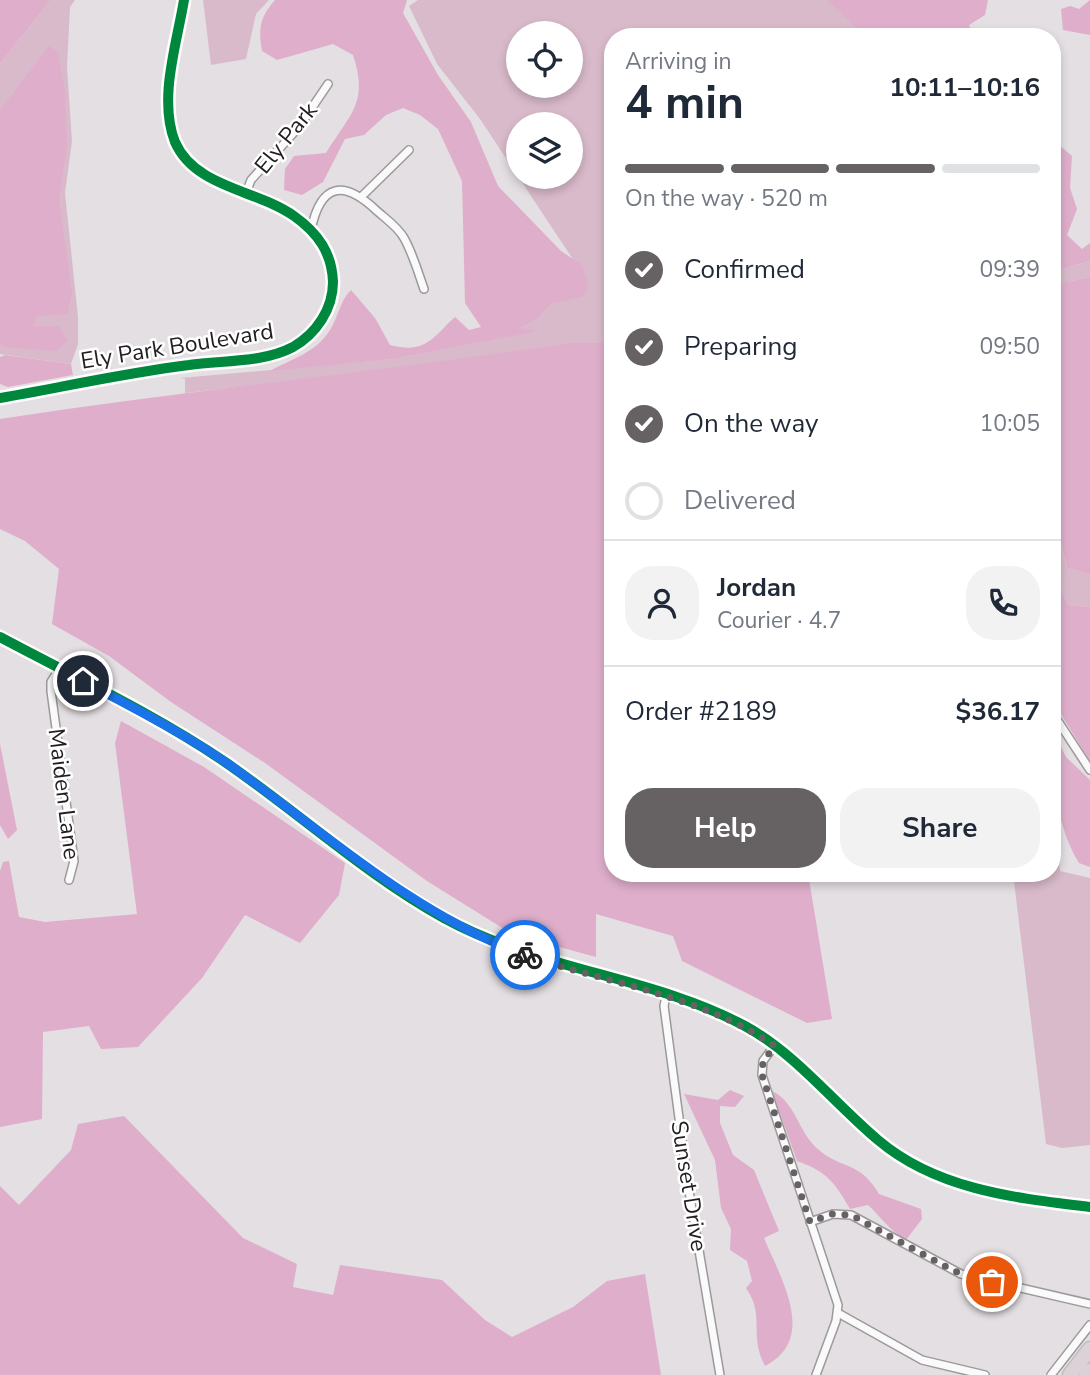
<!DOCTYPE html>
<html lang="en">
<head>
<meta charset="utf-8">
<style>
  :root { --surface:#fff; --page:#f2f2f3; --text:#1f2937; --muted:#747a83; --line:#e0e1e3; --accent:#666264 }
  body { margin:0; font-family:"Nunito Sans",sans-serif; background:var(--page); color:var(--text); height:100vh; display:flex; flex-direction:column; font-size:26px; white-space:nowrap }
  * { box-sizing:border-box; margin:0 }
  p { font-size:23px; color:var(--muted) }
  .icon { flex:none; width:38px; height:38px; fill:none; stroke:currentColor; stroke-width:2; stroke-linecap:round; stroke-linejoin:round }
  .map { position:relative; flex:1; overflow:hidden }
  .side { position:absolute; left:604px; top:28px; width:457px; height:854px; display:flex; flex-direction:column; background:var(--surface); border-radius:28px; box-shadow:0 4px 10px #0003 }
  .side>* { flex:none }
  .controls { position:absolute; left:506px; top:21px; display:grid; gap:14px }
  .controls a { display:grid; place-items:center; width:77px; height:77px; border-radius:50%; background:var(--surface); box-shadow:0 4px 10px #0003; font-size:35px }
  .pin { position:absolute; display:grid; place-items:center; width:60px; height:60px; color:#fff; margin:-30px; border:4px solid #fff; border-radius:50%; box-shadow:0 2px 7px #0007 }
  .courier { position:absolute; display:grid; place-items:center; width:70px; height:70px; margin:-35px; border:5px solid #1a73e8; border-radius:50%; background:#fff; color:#222; box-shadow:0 2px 9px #0007 }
  .head em { font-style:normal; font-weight:700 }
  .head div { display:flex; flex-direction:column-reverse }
  .head { display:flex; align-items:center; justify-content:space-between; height:119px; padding:0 21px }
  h1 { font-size:46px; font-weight:700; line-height:52px }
  .bar { display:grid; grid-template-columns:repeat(4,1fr); gap:10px 7px; align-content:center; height:84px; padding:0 21px }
  .bar i { height:9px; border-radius:5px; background:var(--line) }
  .bar .current { background:var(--accent) }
  .bar p { grid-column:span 4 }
  .line { display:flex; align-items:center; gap:18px; padding:0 21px; border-top:2px solid var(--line) }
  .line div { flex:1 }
  .round { display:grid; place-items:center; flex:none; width:74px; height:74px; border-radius:28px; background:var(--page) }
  ol { padding:0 21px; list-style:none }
  li { display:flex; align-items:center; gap:21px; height:77px }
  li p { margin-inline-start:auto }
  li .icon { padding:7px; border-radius:50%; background:var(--accent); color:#fff; stroke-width:4 }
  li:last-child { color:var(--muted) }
  li i { width:38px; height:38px; border:4px solid var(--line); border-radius:50% }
  .button { display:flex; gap:14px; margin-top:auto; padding:14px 21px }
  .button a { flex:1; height:80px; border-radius:28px; background:var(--accent); color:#fff; font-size:28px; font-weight:700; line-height:80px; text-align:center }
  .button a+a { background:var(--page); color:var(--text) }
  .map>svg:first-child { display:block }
</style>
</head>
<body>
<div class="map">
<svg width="1090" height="1375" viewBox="0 0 1090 1375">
  <rect width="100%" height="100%" fill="#e4dfe2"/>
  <g fill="#d9bacb" fill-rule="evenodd">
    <path d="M51,0h24l-5,7 -3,60 5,74 -7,52 13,124v27l-7,20 -71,-10v-290z"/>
    <path d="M203,0h66l-13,14 -10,45 -35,6z"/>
    <path d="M418,0h421l44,37h-271v306h-43l-155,24 -229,26v-14l-4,-1 213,-19 142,-28 -18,-3 20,-9 13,-15 24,-7 7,-24 -102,-154 -43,-55 -28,-58zM518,33h52v53h-52zM518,124h52v53h-52z"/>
    <path d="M1090,261v16l-38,8v-13z"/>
    <path d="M1052,507l15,61 23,7v32l-22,-2 -16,-33z"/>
    <path d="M1052,810l8,61 30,7v267l-28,3 -16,-4 -33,-271h39z"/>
  </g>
  <g fill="#dfaecb">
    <path d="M0,0h51l-51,64z"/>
    <path d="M275,0h132l-4,13 35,62 33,47 27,64 63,65 21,14 6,20 -4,11 -33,8 -13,15 -19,9 20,3 -145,28 -124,12c21,-12 46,-18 60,-41 9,-14 9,-28 21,-40l24,28 15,27c36,9 41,-6 65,-28l14,13 12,-3 -16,-24 -3,-122 -24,-52 -18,-14 -17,-7 -17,7 -22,20 -19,4 -22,43 -21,13 -18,-5 1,-21 9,-13 32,-3c24,-39 43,-50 27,-98l-20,-11 -56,16 -15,-9c-4,-23 -2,-34 13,-51z"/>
    <path d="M827,0h161l-3,15 -16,10 5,12h-108z"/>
    <path d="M1090,0v35l-27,-5 -2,-21 9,-3 9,3z"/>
    <path d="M49,46l8,5 8,39 2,56 -8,54 13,93 -5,21 -30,2 -4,10h26l9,14 -12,11 -52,-4 -4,-4v-233z"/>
    <path d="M1052,139l20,17 -2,32 7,21 -10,26 15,14 8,-6v18l-38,11z"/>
    <path d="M1090,277v298l-23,-7 -15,-61v-222z"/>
    <path d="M569,343h43v530h196l24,146 -25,4 -125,-62 -9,-25 -77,-22v43l-84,-23 -85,-53 -162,-118 -94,-61 -62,-46 -57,-32 7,-55 -34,-28 -25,-12v-110c189,-29 380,-47 569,-76z"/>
    <path d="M5,355l66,9 2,11 -65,12 -8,-3v-27z"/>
    <path d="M1052,572l16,33 22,2v155l-38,-63z"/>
    <path d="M121,721l83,46 141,96 -6,32 -39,48 -55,-28 -43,63 -64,69 -37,2 -12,-23 -46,6 -1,87 -42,8v-256l3,-9 6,-1 10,56 26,5 92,-8 -22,-171z"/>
    <path d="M1052,728l14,29 24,23v87l-11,-4c-24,-40 -27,-88 -27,-135z"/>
    <path d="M0,744l17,86 -9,9 -8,-14z"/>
    <path d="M730,1090l14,6 -9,11 -15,-1v17l13,32 21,15 25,61 -15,7c17,41 54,101 1,128 -17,-33 1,-49 -19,-78l6,-7 -5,-20 -17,-11 1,-21 -10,-21 -6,-48 -31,-66 34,6z"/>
    <path d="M772,1091c24,11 26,42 47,59 23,20 40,10 60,44l42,15 1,10 -16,21c-17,-10 -24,-22 -38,-35l-18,4c-16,-28 -23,-37 -53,-48z"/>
    <path d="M124,1116l119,122 54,26 -4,23 40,8 7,-30 102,15 43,40 27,17 61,-30 34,-26 38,-7 16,101h-661v-189l19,19 52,-55 7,-26z"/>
  </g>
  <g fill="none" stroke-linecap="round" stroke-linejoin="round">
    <defs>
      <g id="minor">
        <path d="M246,193l5,-13 48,-53 29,-43"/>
        <path d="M362,196l47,-46"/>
        <path d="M311,230c10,-48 33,-50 66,-19 9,8 21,16 27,27 9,16 14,34 20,51"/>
        <path d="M0,398c63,-11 125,-25 189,-33 33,-5 74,-2 104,-18 23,-13 40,-38 40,-65 -1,-29 -15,-49 -39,-66 -36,-26 -99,-28 -119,-74 -17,-43 2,-99 9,-142"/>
        <path d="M60,668l-9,14v9l23,170 -5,19"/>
        <path d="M1052,712l38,58"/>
        <path d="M666,996l-2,10 24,179 32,190"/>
        <path d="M774,1046l-11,15 -1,14 76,230 -2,16 -20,54"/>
        <path d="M810,1222l23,-8 18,1 110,59 129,30"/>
        <path d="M838,1313l84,47 63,15"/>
        <path d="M1051,1375l39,-50"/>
      </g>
      <path id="tertiary" d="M0,637c75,40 154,77 225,125 73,50 141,113 219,156 97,53 208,58 301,108 50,27 89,77 133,114 59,50 138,58 212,67"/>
      <g id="motorway">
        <path d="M1070,1375l20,-26"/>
        <path d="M1087,1375l3,-4"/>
      </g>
    </defs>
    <use href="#minor" stroke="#9c999b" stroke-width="10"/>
    <use href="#tertiary" stroke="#9c999b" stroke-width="12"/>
    <use href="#motorway" stroke="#c1bec0" stroke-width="17"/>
    <use href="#minor" stroke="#fbfafb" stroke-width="7"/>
    <use href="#tertiary" stroke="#fbfafb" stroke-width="10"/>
    <use href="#motorway" stroke="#dbd1d6" stroke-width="14"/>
    <defs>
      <g id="cycleway">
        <path d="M0,398c63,-11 125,-25 189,-33 33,-5 74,-2 104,-18 23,-13 40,-38 40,-65 -1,-29 -15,-49 -39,-66 -36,-26 -99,-28 -119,-74 -17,-43 2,-99 9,-142"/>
        <path d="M0,637c75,40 154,77 225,125 73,50 141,113 219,156 97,53 208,58 301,108 50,27 89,77 133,114 59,50 138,58 212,67"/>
      </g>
    </defs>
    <use href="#cycleway" stroke="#fff" stroke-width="15"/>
    <use href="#cycleway" stroke="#00873e" stroke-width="10"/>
  </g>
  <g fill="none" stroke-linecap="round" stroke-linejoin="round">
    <path stroke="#666264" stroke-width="7" stroke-dasharray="0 12.6" d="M525,955c84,29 175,40 250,91l-12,15 -1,14 48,147 22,-8 19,1 103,56 38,11"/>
    <path stroke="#1a73e8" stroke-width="9" d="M83,681c50,27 101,52 148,85 94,67 184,149 294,189"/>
  </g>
  <g text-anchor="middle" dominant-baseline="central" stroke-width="5" stroke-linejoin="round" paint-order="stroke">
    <g font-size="23" fill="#221e20" stroke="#fff">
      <text transform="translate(286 138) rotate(-51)">Ely Park</text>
      <text transform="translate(177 346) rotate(-9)">Ely Park Boulevard</text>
      <text transform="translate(64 794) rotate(83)">Maiden Lane</text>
      <text transform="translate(689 1186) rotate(81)">Sunset Drive</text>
    </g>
  </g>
</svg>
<div class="controls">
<a><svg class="icon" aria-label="locate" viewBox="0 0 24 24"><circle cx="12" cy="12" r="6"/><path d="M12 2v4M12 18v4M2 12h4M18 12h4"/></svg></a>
<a><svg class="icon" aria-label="layers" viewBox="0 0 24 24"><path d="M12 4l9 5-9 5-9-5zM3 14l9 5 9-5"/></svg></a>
</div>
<div class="pin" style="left:992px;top:1282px;background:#ea580c"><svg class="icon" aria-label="bag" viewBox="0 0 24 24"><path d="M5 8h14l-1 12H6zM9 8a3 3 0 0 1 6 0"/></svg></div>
<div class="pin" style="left:83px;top:681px;background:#1f2937"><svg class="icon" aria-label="home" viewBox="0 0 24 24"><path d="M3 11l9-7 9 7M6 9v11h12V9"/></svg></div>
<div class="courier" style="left:525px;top:955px"><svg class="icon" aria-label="bike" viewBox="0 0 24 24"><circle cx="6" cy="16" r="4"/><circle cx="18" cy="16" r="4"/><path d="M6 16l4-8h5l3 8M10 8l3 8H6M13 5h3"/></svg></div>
<section class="side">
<div class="head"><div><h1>4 min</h1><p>Arriving in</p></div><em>10:11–10:16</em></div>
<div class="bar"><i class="current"></i><i class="current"></i><i class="current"></i><i></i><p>On the way · 520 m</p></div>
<ol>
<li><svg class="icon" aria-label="check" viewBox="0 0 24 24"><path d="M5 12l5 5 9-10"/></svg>Confirmed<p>09:39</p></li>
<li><svg class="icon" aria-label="check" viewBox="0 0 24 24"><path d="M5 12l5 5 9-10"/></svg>Preparing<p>09:50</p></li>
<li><svg class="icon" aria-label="check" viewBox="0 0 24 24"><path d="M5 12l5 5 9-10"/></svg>On the way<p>10:05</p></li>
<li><i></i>Delivered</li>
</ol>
<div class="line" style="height:126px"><a class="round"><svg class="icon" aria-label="person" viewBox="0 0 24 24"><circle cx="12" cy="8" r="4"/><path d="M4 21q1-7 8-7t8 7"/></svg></a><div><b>Jordan</b><p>Courier · 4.7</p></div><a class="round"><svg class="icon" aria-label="phone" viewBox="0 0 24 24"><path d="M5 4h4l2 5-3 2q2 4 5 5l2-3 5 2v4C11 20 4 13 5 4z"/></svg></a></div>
<div class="line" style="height:91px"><div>Order #2189</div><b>$36.17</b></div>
<div class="button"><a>Help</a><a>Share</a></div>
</section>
</div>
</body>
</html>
